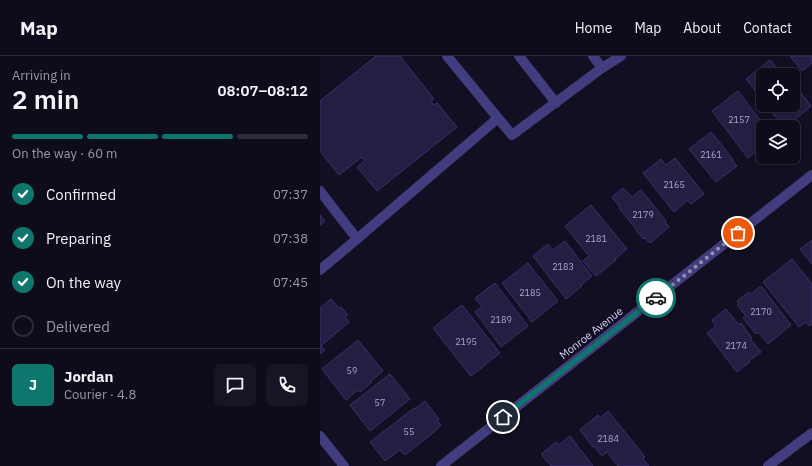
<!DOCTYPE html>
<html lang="en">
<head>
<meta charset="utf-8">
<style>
  :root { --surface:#0e0b1a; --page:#171423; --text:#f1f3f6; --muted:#9b9ba2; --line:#2e2b39; --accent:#0f766e }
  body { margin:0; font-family:"IBM Plex Sans",sans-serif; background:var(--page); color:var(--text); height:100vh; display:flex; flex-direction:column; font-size:15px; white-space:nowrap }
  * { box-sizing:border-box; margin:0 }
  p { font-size:13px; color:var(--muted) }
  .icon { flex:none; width:22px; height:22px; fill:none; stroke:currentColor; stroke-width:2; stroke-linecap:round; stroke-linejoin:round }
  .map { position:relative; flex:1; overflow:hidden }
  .side { display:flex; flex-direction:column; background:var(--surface); width:320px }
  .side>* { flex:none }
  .buttons { position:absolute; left:436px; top:12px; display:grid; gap:8px }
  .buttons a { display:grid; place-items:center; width:44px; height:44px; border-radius:6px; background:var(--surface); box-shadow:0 2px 6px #0003,0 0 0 1px var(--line); font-size:20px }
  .pin { position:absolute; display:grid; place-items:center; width:34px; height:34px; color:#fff; margin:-17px; border:2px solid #fff; border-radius:50%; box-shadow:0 1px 4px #0007 }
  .courier { position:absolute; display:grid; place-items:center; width:40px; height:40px; margin:-20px; border:3px solid #0f766e; border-radius:50%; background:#fff; color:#222; box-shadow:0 1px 5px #0007 }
  .overview em { font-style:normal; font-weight:600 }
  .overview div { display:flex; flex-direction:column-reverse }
  .overview { display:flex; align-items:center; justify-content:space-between; height:68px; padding:0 12px }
  h1 { font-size:26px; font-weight:600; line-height:30px }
  .bar { display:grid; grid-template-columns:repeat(4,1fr); gap:6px 4px; align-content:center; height:48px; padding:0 12px }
  .bar i { height:5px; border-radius:3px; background:var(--line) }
  .bar .current { background:var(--accent) }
  .bar p { grid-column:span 4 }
  .line { display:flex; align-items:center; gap:10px; padding:0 12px; border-top:1px solid var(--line) }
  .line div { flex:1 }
  .round { display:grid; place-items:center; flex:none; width:42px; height:42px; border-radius:6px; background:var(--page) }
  ol { padding:0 12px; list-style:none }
  li { display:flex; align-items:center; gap:12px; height:44px }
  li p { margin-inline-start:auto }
  li .icon { padding:4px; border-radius:50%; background:var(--accent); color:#fff; stroke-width:4 }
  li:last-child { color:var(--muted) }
  li i { width:22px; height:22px; border:2px solid var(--line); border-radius:50% }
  header { display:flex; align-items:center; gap:24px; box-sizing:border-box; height:56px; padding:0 20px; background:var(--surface); border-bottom:1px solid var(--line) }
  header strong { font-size:19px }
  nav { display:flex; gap:22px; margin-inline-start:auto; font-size:14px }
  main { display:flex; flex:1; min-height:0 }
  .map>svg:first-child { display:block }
</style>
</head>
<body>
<header>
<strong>Map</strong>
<nav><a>Home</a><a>Map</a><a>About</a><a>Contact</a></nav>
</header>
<main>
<section class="side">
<div class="overview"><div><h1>2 min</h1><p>Arriving in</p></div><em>08:07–08:12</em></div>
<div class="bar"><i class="current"></i><i class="current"></i><i class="current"></i><i></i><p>On the way · 60 m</p></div>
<ol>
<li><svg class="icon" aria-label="check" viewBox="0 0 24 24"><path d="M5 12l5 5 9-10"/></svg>Confirmed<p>07:37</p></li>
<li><svg class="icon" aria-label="check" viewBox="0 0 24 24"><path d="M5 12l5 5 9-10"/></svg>Preparing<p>07:38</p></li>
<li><svg class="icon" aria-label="check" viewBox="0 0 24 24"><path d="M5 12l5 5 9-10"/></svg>On the way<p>07:45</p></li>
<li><i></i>Delivered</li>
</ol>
<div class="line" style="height:72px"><b class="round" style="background:var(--accent);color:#fff">J</b><div><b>Jordan</b><p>Courier · 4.8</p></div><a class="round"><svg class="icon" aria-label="chat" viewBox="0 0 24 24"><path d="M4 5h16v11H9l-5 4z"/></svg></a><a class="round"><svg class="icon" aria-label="phone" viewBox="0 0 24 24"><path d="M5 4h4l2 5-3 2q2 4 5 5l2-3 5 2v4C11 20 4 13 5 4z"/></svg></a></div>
</section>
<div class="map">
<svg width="492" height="410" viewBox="0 0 492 410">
  <rect width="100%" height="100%" fill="#130f22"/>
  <g fill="#251d42" stroke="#3d306d">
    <path d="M56,0h24l34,43 -3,3 3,3 3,-2 20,24 -80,64 -20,-24 8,-6 -3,-4 -23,18 -19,-24v-50z"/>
    <path d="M470,0h22v7l-10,8z"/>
    <path d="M450,4l12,15h-19v26l-17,-22z"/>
    <path d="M473,33l2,2 3,-2 13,17 -25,21h-3l-11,-15 -1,1 -7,-8h29z"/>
    <path d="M418,35l27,36h-2v19l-15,12 -36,-47z"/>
    <path d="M391,76l22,27 -1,1 5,6 -21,16 -27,-33z"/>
    <path d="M355,102l29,36 -13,10 -3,-4 -14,12 -31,-39 18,-14 5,6z"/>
    <path d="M303,132l9,9 9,-7 25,31 -1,1 4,5 -19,16 -5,-5 -2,1 -8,-10h1l-17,-21 1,-1 -8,-10z"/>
    <path d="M271,149l36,44 -12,10 1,1 -20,16 -13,-15 6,-5 -24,-30z"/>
    <path d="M0,159l5,6 -5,4z"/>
    <path d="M492,184v24l-12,-15z"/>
    <path d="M245,185l27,35 -11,9 1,1 -16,13 -33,-43 15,-12 5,6z"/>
    <path d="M472,203l20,25v40l-3,2 -3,-4 -7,5 -36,-45z"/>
    <path d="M208,207l30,38 -26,21 -30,-39z"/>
    <path d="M175,227l33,43 -27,21 -26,-35 7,-5 -7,-9z"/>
    <path d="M441,230l30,39 -23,19 -10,-12 -2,2 -13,-16 3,-2 -9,-11 2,-2 -2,-2 12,-9 2,2z"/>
    <path d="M11,243l8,9 2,-1 7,8 -3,2 4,5 -28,24 4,4 -5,4v-46z"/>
    <path d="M142,249l38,48 -29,23 -38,-48z"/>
    <path d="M406,253l13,16 2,-2 11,15 -2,1 11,13 -12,9 1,1 -13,10 -30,-39 9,-7 -4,-6z"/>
    <path d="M38,284l25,31 -12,10 1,1 -12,10 -2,-2 -12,10 -24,-31z"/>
    <path d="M70,318l20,25 -40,32 -20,-26z"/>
    <path d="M105,345l14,18 -2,1 4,5 -8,8 -28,22 -5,-5 -15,11 -15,-19 44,-34 1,1z"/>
    <path d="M288,355l37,46 -2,2 6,7h-31l-11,-14 -5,4 -8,-10 -1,1 -13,-17 18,-15 2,3z"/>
    <path d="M250,380l23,30h-42l-10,-12 15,-12 3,3z"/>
  </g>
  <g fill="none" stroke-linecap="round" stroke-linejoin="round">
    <g stroke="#413d7e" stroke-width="10">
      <path d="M127,0l65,79 90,-67 -9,-12"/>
      <path d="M199,0l37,47"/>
      <path d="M282,12l19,-12"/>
      <path d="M0,135l37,48 141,-121"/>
      <path d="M0,214l37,-31"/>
      <path d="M0,380l24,30"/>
      <path d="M121,410l371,-291"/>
      <path d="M448,410l44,-33"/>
    </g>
  </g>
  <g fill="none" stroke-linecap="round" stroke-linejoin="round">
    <path stroke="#948eb0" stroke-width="4" stroke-dasharray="0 7.2" d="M336,242l82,-65"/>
    <path stroke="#0f766e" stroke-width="5" d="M183,361l153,-119"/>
  </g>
  <g text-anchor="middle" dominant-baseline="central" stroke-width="4" stroke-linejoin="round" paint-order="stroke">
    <g font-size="9" fill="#aca6ce">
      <text x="419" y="63">2157</text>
      <text x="391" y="98">2161</text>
      <text x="354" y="128">2165</text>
      <text x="323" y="158">2179</text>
      <text x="276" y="182">2181</text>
      <text x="243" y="210">2183</text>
      <text x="210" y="236">2185</text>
      <text x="441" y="255">2170</text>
      <text x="181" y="263">2189</text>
      <text x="146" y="285">2195</text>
      <text x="416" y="289">2174</text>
      <text x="32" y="314">59</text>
      <text x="60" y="346">57</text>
      <text x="89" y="375">55</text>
      <text x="288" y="382">2184</text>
    </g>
    <g font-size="11" fill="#d9d3fc" stroke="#130f22">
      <text transform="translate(271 277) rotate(-38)">Monroe Avenue</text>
    </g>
  </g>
</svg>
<div class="buttons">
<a><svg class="icon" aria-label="locate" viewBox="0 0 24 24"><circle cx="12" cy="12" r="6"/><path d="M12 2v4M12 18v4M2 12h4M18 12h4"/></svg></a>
<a><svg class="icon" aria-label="layers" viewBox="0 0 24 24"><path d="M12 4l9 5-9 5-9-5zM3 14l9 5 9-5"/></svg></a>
</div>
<div class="pin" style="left:418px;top:177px;background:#ea580c"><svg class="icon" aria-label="bag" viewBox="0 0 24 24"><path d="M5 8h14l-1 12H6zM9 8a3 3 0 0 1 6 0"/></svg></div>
<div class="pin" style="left:183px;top:361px;background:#1f2937"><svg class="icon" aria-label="home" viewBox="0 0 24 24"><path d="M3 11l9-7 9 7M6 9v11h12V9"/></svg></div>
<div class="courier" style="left:336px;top:242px"><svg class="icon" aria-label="car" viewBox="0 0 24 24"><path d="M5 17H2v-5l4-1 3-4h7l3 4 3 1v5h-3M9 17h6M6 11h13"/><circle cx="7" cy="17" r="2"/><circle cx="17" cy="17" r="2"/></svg></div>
</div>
</main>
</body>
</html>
